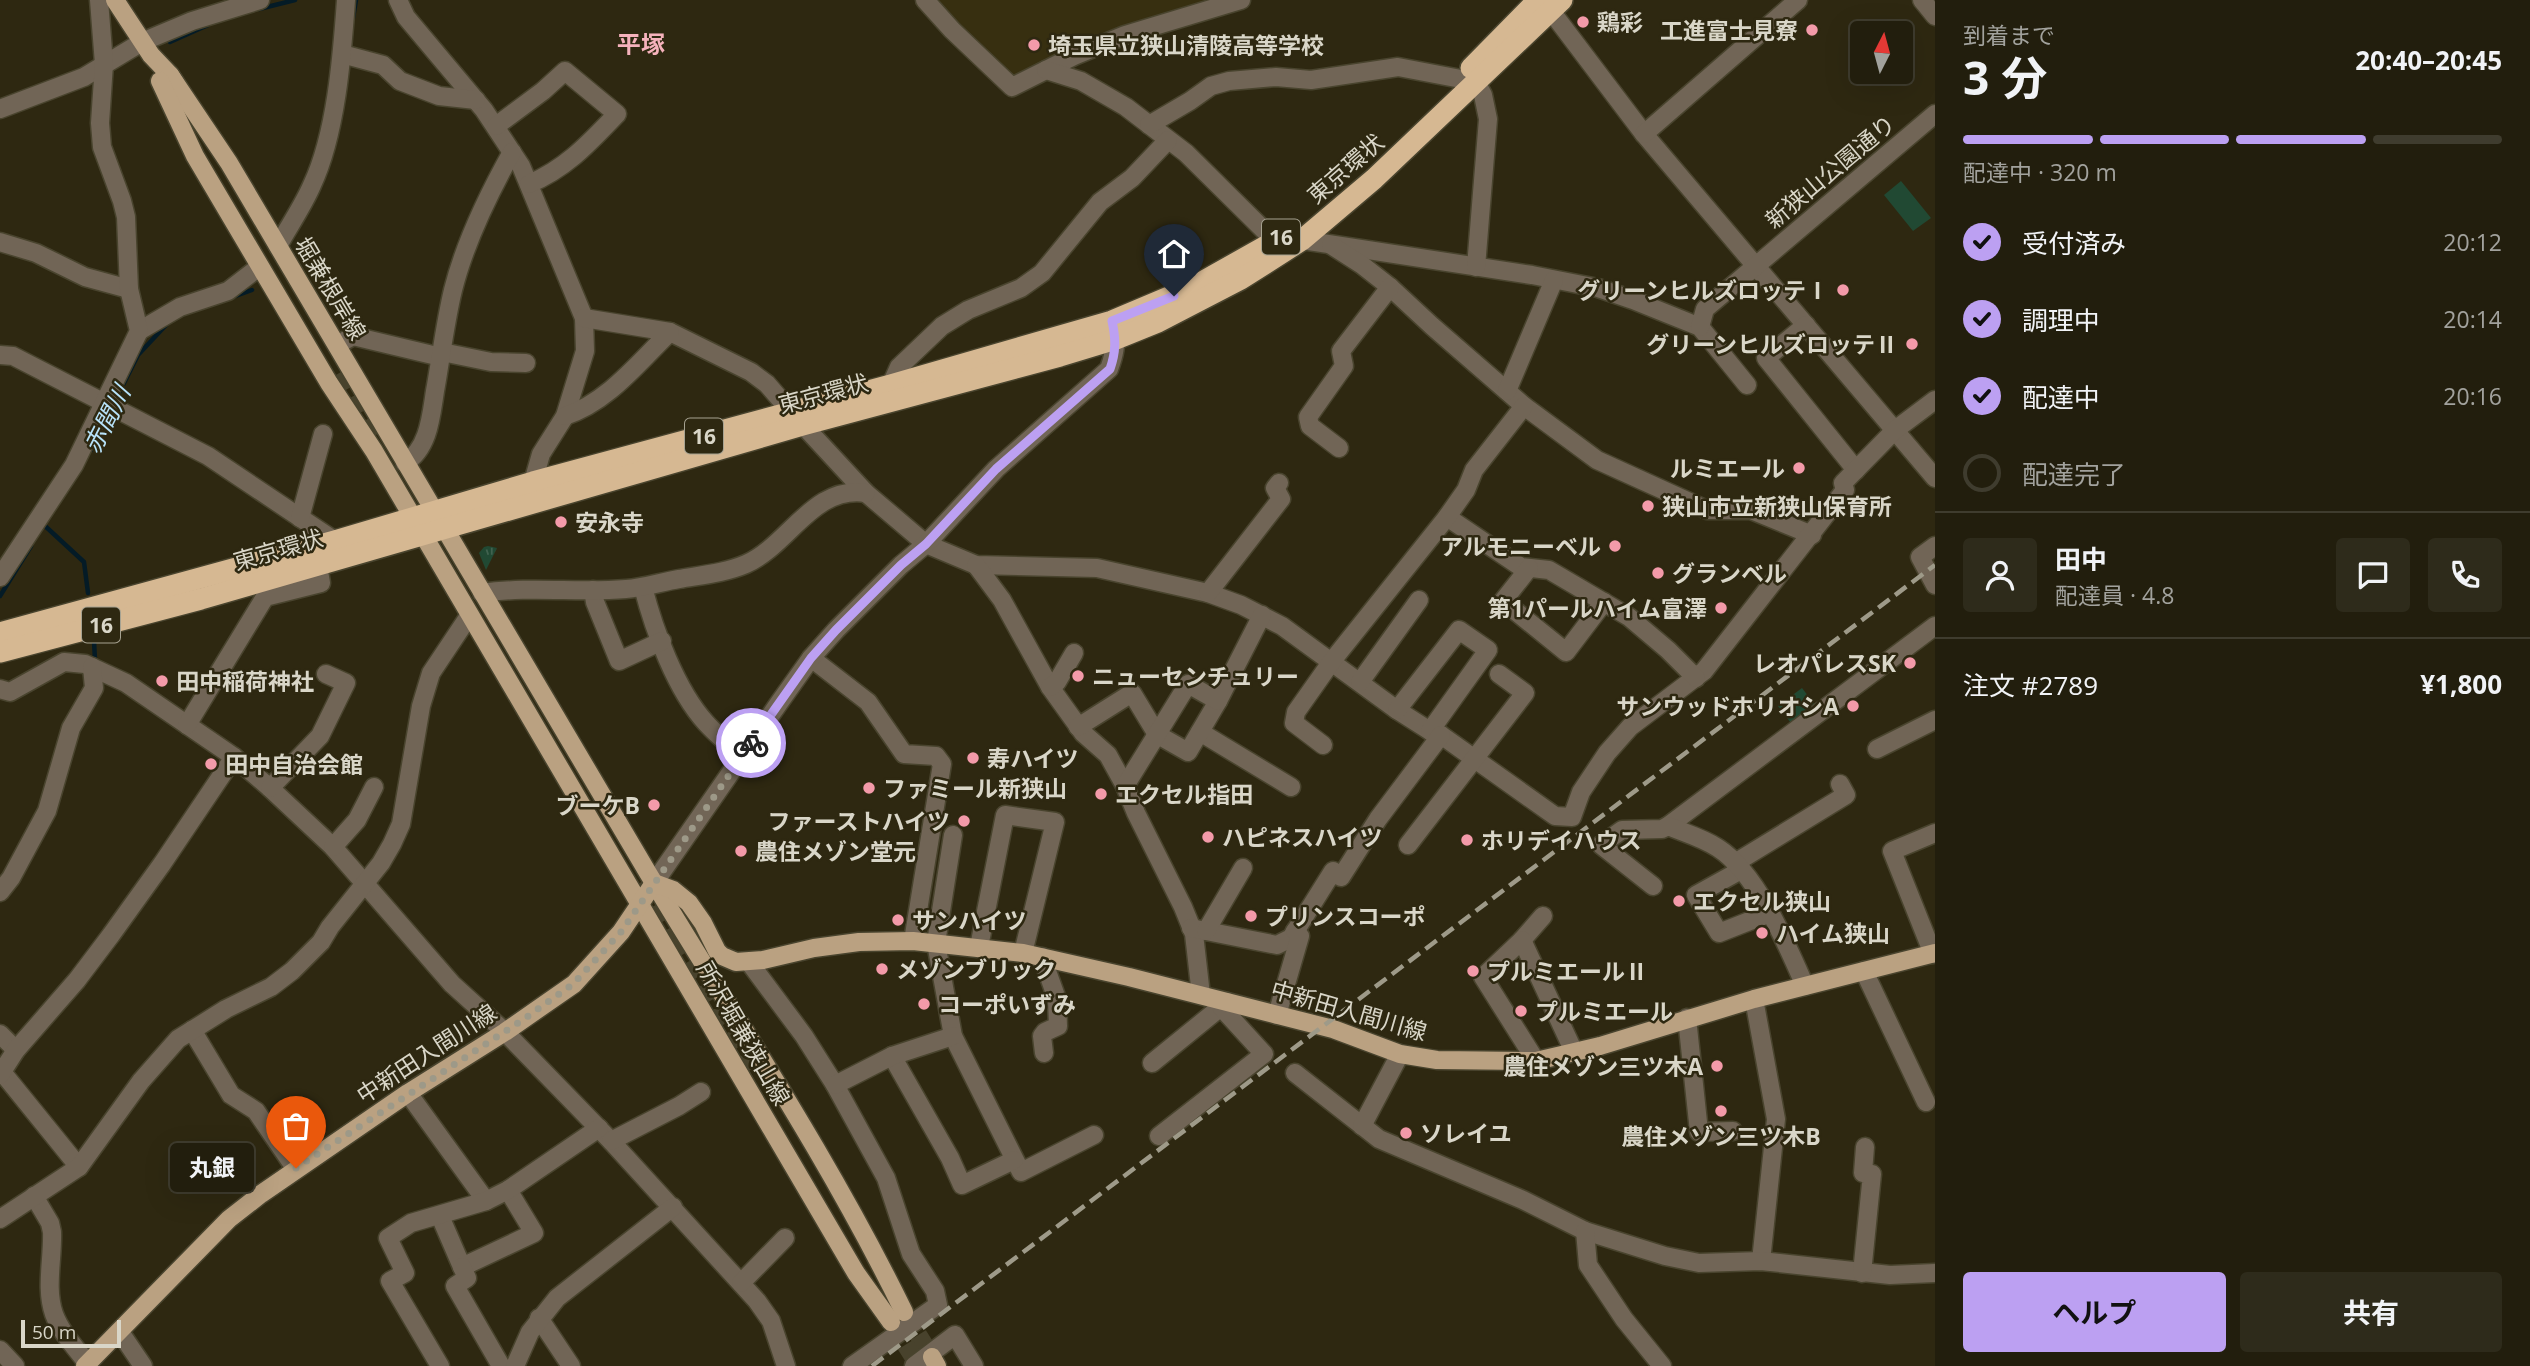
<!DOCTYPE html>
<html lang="ja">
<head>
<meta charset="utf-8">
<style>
  :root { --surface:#221e0d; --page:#2e2b1b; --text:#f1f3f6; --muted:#a2a29d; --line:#3f3c2e; --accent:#bca0f2 }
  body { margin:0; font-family:"Open Sans","Noto Sans JP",sans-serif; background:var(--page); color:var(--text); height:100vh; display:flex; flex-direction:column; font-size:26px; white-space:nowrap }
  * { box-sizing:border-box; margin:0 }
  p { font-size:23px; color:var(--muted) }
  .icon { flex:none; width:38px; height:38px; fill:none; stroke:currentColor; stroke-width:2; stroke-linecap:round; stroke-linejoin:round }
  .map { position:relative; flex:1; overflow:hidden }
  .side { display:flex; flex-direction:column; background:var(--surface); width:595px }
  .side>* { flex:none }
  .needle { width:46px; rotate:6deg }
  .buttons { position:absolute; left:1850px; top:21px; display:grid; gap:14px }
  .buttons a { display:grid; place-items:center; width:63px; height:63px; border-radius:7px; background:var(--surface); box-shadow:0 7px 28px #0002,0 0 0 2px var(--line); font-size:35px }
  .scale { position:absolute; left:21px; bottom:18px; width:100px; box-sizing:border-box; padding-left:7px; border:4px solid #d9d6c8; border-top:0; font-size:19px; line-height:24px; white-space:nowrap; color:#d9d6c8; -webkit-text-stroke:5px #2e2811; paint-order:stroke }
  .pin { position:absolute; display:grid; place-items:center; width:60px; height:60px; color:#fff; margin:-72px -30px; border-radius:50% 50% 50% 0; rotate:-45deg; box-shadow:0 0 7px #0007 }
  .pin .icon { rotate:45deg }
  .courier { position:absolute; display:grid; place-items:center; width:70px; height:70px; margin:-35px; border:5px solid #bca0f2; border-radius:50%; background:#fff; color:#222; box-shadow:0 2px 9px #0007 }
  .bubble { position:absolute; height:49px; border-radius:7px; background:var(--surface); box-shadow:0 7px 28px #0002,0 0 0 2px var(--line); font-size:23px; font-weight:700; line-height:49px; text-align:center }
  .headline em { font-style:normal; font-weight:700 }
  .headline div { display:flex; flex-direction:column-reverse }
  .headline { display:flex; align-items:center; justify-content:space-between; height:119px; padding:0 28px }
  h1 { font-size:46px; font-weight:700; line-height:52px }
  .bar { display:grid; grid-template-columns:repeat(4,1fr); gap:10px 7px; align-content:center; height:84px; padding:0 28px }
  .bar i { height:9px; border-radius:5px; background:var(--line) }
  .bar .selected { background:var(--accent) }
  .bar p { grid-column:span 4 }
  .line { display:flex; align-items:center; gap:18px; padding:0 28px; border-top:2px solid var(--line) }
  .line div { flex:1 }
  .round { display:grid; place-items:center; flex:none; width:74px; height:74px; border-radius:7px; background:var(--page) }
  ol { padding:0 28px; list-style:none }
  li { display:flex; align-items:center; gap:21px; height:77px }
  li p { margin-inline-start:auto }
  li .icon { padding:7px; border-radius:50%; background:var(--accent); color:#111; stroke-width:4 }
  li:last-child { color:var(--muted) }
  li i { width:38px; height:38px; border:4px solid var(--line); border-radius:50% }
  .button { display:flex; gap:14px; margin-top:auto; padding:14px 28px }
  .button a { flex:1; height:80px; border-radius:7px; background:var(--accent); color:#111; font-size:28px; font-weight:700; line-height:80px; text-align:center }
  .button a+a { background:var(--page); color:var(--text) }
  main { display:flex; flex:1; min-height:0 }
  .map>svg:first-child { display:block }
</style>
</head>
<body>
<main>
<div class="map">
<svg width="1935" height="1366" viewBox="0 0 1935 1366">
  <defs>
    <pattern id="grass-tufts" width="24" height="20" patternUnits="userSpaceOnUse" patternTransform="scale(1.75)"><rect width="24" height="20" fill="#214933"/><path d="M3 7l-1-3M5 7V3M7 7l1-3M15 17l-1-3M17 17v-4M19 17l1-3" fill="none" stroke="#41624f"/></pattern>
    <pattern id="park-crowns" width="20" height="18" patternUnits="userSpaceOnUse" patternTransform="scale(1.75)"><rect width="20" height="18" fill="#214933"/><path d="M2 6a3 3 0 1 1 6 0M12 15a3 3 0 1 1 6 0" fill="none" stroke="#41624f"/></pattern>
  </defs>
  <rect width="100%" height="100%" fill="#2e2811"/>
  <path fill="#372f10" d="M932,0h297l-219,78z"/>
  <path fill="url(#grass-tufts)" d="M488,546l9,2 -11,22 -7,-17 5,-6z"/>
  <path fill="url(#park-crowns)" d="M1802,688l16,21 -24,18 -16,-21z"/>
  <path fill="#214933" d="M1901,181l30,37 -18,13 -29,-36z"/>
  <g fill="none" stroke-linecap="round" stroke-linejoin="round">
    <g stroke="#041b26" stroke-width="4.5">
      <path d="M259,9l36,-9"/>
      <path d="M353,18l3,-18"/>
      <path d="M170,42l38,-17"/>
      <path d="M230,298l22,-8"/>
      <path d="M114,403l24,-48 29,-31"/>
      <path d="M91,450l19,-39"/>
      <path d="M44,525l40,37 4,31"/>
      <path d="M0,596l31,-50"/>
      <path d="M94,641l1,19"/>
    </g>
    <g stroke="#48422c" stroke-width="18" stroke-dasharray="18 9" stroke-linecap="butt">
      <path d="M341,372l39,66"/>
      <path d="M638,884l39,66"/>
      <path d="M677,937l78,130"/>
      <path d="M904,1312l28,45"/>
      <path d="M891,1322l28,44"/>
    </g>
    <defs>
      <g id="minor">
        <path d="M398,0l8,17 78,93 37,56 63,152 1,33 -20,65 -24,38 -8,28"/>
        <path d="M925,0l27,30 60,57 62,-31 51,-21 116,-35"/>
        <path d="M1551,0v11l93,123 291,344"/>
        <path d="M1922,0l13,16"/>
        <path d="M342,54l41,11 17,16 39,15 37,4"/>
        <path d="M1046,70l35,11 45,26 60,46 89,88"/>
        <path d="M0,109l84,-32 58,-35 50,-21 68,-21"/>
        <path d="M1149,125l41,-24 21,-15 18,-5 47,-4 35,3 87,-13 63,12"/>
        <path d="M496,126l47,-35 22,-20 52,43c-27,28 -50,54 -88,70"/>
        <path d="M1644,134l154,-134"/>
        <path d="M1302,240l230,35 66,13 35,12 67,27 47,58"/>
        <path d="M0,242l36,11 49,24 44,12"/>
        <path d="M1331,245l31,20 28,22 42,39 92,80 73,54 110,50h44l61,25"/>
        <path d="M278,246c11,-20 25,-40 34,-61 24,-51 30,-128 34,-185"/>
        <path d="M1476,267l12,-148 -5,-24 -7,-13"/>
        <path d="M584,318l86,14 81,40 16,12 25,29"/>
        <path d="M1806,325l-40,33 90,112"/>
        <path d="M1700,327l5,-18 230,-195"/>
        <path d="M139,331l41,-24 48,-16 31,-24"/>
        <path d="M337,345l16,-9 88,21"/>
        <path d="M442,352l49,10 35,1"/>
        <path d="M0,355l13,1 195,100 127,85"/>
        <path d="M891,385l8,-18 43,-41 26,-16 53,-22 21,-15 58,-71 32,-24 36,-38"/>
        <path d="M1507,391l47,-111"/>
        <path d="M565,416c43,-14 73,-53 105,-84"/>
        <path d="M803,425l63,68 60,51 50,21 121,3 111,25 33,12 41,21 115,84 33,21 11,4 114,81 17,1 9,-25 26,-39 23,-26 74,-56 141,-181 -2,-7 52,-53 40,-30"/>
        <path d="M1339,448l-29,-22 -2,-9 36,-51 -3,-15 49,-64"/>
        <path d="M405,463c24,-15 26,-47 30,-72 6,-33 10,-68 18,-101 12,-48 35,-95 59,-138"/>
        <path d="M1447,517l74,50 28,3 80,47 39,33 28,28"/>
        <path d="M300,518l23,-84"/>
        <path d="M1935,546l-15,11 15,28"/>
        <path d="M976,565l26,35 48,87 33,46 25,22 17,31 11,27 47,94 11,27 7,61"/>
        <path d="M1529,568l-26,33 63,51 38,-50"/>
        <path d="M0,577l74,-112 65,-134 -10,-42 -3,-72 -4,-16 -20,-54 -2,-24 4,-59 -5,-64"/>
        <path d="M643,587c11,43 33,103 63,136 11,12 24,23 36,33"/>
        <path d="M593,590l2,12 24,59 43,-20"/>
        <path d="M482,593c48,-7 97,0 144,-4 18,-1 35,-7 53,-10 23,-4 46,-6 67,-15 43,-19 67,-79 120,-71"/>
        <path d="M1208,593l73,-94 -6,-11 4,-5"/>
        <path d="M811,658l57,44 36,52 32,2 6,8 -29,177"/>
        <path d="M1360,682l59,-82"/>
        <path d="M1050,687l7,-5 17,-29"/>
        <path d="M0,689l10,3 54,-30 21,2 41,19 108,74 36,31 63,59 119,137 53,48 106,109 146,160 14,20 15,45"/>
        <path d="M1397,710l62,-80 29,20 -58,81"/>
        <path d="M187,725l78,-128 56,-14 -3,-18"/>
        <path d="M1078,727l54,-34 26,43"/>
        <path d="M1200,732l91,55"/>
        <path d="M1158,735l30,17 30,-51"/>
        <path d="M1323,745l-29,-22 2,-11 36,-51 115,-144 19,-27 8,-20 50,-64"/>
        <path d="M1877,749l58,-29"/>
        <path d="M1125,786l63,-102 30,17 44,-86"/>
        <path d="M270,788l50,-52 26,-53 -20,-9"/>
        <path d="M1668,826l267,-200"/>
        <path d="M953,835l-17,108 17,93 68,136 73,-37"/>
        <path d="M1408,845l117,-152 -26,-19"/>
        <path d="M333,847l24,-27 17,-33"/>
        <path d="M1735,863l111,-68 -6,-11"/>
        <path d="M1741,870l-45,25 23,38 51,-20"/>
        <path d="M654,883l125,-180 32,-45 25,-28 65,-65 25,-21 70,-75 113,-100c5,-13 8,-25 5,-40"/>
        <path d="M1653,886l-52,-41 21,-15 40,-1 6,-3c17,7 35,12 50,22 39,25 69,97 87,138"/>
        <path d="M0,892l11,-14 36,-67 24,-83 23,-40 -2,-21"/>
        <path d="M1191,928l86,17 14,-7 42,-67 8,6 37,-58 63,-84"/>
        <path d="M1206,931l37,-63"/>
        <path d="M1522,940l21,-24"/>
        <path d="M979,947l26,-132 50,7 -32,131"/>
        <path d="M1933,954l-41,-103 43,-18"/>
        <path d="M1042,957l15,42 1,27 -13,6 -3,4 2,17"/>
        <path d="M749,962l55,74 31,49 51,93 25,76 24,37 3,14 -86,61"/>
        <path d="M1864,971l62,131"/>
        <path d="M1754,999l22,120 -15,142"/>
        <path d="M1277,1015l23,-79 -5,-5"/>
        <path d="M1687,1018l12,114 34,-1"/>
        <path d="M192,1030l39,65 25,16 39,57"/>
        <path d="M0,1034l16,16"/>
        <path d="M892,1056l58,102 12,27 52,-25"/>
        <path d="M1536,1061l-53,-84 39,-37 52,112"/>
        <path d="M1152,1063l75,-61"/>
        <path d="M2,1072l77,95"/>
        <path d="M1295,1073l84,66 144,61 62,31 80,25 34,7 62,-2 129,14 45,-2"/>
        <path d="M0,1075l16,-25 61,-70 34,-45 51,-71 72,-107"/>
        <path d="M835,1085l57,-29 61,-20"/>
        <path d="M408,1093l78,108"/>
        <path d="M1362,1126l38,-72"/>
        <path d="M1159,1136l105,-82 -43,-47"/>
        <path d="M611,1141l68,-35 22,-14"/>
        <path d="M34,1196l16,27 2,9c1,27 -7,56 2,82 7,19 22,34 34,50"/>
        <path d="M440,1216l22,51 72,-34 -26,-43"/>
        <path d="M0,1219l79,-52 62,-86 37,-42 48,-30 45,-22 21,-16 29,-29 9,-15 51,-64 11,-19 9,-20 20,-118 10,-33 38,-57"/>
        <path d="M1585,1231l3,34 36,54 38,47"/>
        <path d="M462,1267l5,11 -12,8 46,80"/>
        <path d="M1862,1273l10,-99 -9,-1 2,-26"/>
        <path d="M741,1283l44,-45"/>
        <path d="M539,1318l32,48"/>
        <path d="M120,1332l23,34"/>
        <path d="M0,1350l15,16"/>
        <path d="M440,1366l-50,-85 15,-8 -17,-35 23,-15 75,-22 22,-11 91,-62"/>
        <path d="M515,1366l15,-34 27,-34 116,-91"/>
        <path d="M914,1366l41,-31 19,31"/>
      </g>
      <g id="major">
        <path d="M115,0l36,55 19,20 5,8"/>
        <path d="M170,75l59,88c139,237 278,474 419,710 87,145 182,287 256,439"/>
        <path d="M160,81l35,75 134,227 45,68 482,822 35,49"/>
        <path d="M932,1357l5,9"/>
        <path d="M85,1366l144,-147 32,-25 147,-101 97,-61 69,-48 47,-52 33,-49 19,7 16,13 14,20 14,28 5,5 14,6 27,-2 51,-12 45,-6 54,-1 110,12 106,24 204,52 67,25 37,6 99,1 64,-15 154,-47 181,-46"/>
      </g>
      <g id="highway">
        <path d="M1471,68l67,-68"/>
        <path d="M0,633l335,-92 198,-59 358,-97 221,-64 83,-35 85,-48"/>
        <path d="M0,652l201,-53 602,-174 257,-69 56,-17 42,-17 83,-43 61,-39 72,-61 188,-179"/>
      </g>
    </defs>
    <use href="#minor" stroke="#49442e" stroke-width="21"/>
    <use href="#major" stroke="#49442e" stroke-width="21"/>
    <use href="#highway" stroke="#49442e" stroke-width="24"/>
    <use href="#minor" stroke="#716556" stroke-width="18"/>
    <use href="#major" stroke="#baa181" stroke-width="18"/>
    <use href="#highway" stroke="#d6b892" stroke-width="21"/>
    <path stroke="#9e9a89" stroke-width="4.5" stroke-dasharray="14 7" stroke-linecap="butt" d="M872,1366l1063,-801"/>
  </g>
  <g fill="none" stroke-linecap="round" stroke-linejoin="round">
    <path stroke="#9d9988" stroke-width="7" stroke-dasharray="0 12.6" d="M296,1168l228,-149 49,-35 48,-52 130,-189"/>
    <path stroke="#bca0f2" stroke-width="9" d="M751,743l60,-85 25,-28 65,-65 25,-21 70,-75 114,-100c6,-17 6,-30 2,-48l62,-25"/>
  </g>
  <g fill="#f39aa9" stroke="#2e2811" stroke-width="2.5">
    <circle cx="1583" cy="22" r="7"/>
    <circle cx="1812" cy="30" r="7"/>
    <circle cx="1034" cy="45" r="7"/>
    <circle cx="1843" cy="290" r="7"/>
    <circle cx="1912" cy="344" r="7"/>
    <circle cx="1799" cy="468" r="7"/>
    <circle cx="1648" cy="506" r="7"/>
    <circle cx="561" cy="522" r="7"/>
    <circle cx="1615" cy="546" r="7"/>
    <circle cx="1658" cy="573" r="7"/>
    <circle cx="1721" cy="608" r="7"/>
    <circle cx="1910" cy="663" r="7"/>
    <circle cx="1078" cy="676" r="7"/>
    <circle cx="162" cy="681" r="7"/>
    <circle cx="1853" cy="706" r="7"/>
    <circle cx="973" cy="758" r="7"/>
    <circle cx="211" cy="764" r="7"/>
    <circle cx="869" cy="788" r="7"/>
    <circle cx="1101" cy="794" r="7"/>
    <circle cx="654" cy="805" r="7"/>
    <circle cx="964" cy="821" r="7"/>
    <circle cx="1208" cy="837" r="7"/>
    <circle cx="1467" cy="840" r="7"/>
    <circle cx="741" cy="851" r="7"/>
    <circle cx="1679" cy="901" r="7"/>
    <circle cx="1251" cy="916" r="7"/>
    <circle cx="898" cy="920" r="7"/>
    <circle cx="1762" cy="933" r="7"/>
    <circle cx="882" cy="969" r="7"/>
    <circle cx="1473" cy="971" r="7"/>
    <circle cx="924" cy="1004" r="7"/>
    <circle cx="1521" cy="1011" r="7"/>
    <circle cx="1717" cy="1066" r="7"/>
    <circle cx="1721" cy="1111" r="7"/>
    <circle cx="1406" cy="1133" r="7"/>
  </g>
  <g text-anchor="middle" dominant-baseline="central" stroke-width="5" stroke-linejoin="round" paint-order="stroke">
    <g fill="#2e2811" stroke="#a6a291" stroke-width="2">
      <rect x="1262" y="219.5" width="38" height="35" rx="5"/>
      <rect x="685" y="418.5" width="38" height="35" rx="5"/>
      <rect x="82" y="607.5" width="38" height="35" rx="5"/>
    </g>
    <g font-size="21" font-weight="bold" fill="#d9d6c8">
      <text x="1281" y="237">16</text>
      <text x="704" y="436">16</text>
      <text x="101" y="625">16</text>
    </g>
    <g font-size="23" font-weight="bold" fill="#d9d6c8" stroke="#2e2811" text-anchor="start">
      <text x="1597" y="22">鶏彩</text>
      <text x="1798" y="30" text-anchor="end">工進富士見寮</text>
      <text x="1048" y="45">埼玉県立狭山清陵高等学校</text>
      <text x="1829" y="290" text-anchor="end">グリーンヒルズロッテⅠ</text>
      <text x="1898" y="344" text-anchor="end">グリーンヒルズロッテⅡ</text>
      <text x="1785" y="468" text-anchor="end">ルミエール</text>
      <text x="1662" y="506">狭山市立新狭山保育所</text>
      <text x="575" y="522">安永寺</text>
      <text x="1601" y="546" text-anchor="end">アルモニーベル</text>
      <text x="1672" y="573">グランベル</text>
      <text x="1707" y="608" text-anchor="end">第1パールハイム富澤</text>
      <text x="1896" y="663" text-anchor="end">レオパレスSK</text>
      <text x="1092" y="676">ニューセンチュリー</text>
      <text x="176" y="681">田中稲荷神社</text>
      <text x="1839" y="706" text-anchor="end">サンウッドホリオシA</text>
      <text x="987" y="758">寿ハイツ</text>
      <text x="225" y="764">田中自治会館</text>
      <text x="883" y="788">ファミール新狭山</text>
      <text x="1115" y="794">エクセル指田</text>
      <text x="640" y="805" text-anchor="end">ブーケB</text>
      <text x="950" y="821" text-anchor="end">ファーストハイツ</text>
      <text x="1222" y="837">ハピネスハイツ</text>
      <text x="1481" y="840">ホリデイハウス</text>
      <text x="755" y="851">農住メゾン堂元</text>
      <text x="1693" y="901">エクセル狭山</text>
      <text x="1265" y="916">プリンスコーポ</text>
      <text x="912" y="920">サンハイツ</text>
      <text x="1776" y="933">ハイム狭山</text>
      <text x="896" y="969">メゾンブリック</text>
      <text x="1487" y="971">プルミエールⅡ</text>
      <text x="938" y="1004">コーポいずみ</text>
      <text x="1535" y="1011">プルミエール</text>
      <text x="1703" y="1066" text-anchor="end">農住メゾン三ツ木A</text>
      <text x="1420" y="1133">ソレイユ</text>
      <text x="1721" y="1136" text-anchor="middle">農住メゾン三ツ木B</text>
    </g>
    <g font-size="23" fill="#d9d6c8" stroke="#2e2811">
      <text transform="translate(1345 168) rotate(-41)">東京環状</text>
      <text transform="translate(1830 171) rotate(-40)">新狭山公園通り</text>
      <text transform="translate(331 288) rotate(59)">堀兼根岸線</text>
      <text transform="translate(823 393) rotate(-15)">東京環状</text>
      <text transform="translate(278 549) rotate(-16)">東京環状</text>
      <text transform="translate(1349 1010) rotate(16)">中新田入間川線</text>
      <text transform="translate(744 1033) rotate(60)">所沢堀兼狭山線</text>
      <text transform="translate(426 1053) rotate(-33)">中新田入間川線</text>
    </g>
    <g font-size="24" font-weight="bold" fill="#f5b2bc" stroke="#2e2811">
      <text x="641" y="43">平塚</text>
    </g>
    <g font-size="24" font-style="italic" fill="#b8e3fa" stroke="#2e2811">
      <text transform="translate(106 419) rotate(-63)">赤間川</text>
    </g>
  </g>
</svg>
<div class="buttons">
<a><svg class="needle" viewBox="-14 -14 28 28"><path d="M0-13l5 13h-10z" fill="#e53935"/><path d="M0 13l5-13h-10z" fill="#a2a29d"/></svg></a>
</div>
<div class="scale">50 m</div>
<div class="pin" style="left:296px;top:1168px;background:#ea580c"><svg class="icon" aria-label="bag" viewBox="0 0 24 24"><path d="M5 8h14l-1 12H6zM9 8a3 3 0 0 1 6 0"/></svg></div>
<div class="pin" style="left:1174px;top:296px;background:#1f2937"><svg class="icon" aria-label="home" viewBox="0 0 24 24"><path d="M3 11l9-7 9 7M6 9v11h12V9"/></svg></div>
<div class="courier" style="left:751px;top:743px"><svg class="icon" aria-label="bike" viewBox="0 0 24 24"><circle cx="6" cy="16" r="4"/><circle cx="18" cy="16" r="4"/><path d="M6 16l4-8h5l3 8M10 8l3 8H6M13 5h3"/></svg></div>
<div class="bubble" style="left:170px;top:1143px;width:84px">丸銀</div>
</div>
<section class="side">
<div class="headline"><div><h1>3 分</h1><p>到着まで</p></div><em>20:40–20:45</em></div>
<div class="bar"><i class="selected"></i><i class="selected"></i><i class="selected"></i><i></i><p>配達中 · 320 m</p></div>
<ol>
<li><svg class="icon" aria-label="check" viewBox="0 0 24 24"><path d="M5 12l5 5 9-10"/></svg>受付済み<p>20:12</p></li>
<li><svg class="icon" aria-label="check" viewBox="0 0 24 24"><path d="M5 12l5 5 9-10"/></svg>調理中<p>20:14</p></li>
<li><svg class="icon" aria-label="check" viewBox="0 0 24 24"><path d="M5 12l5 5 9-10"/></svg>配達中<p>20:16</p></li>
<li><i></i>配達完了</li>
</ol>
<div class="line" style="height:126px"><a class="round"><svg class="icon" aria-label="person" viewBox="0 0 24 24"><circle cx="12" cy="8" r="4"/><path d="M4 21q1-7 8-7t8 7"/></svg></a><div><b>田中</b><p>配達員 · 4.8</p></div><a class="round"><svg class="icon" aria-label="chat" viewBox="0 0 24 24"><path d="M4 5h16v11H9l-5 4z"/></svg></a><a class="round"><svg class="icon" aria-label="phone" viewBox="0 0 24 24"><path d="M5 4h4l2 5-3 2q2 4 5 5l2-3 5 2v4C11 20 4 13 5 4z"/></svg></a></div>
<div class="line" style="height:91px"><div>注文 #2789</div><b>¥1,800</b></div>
<div class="button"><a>ヘルプ</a><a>共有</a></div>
</section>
</main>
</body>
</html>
